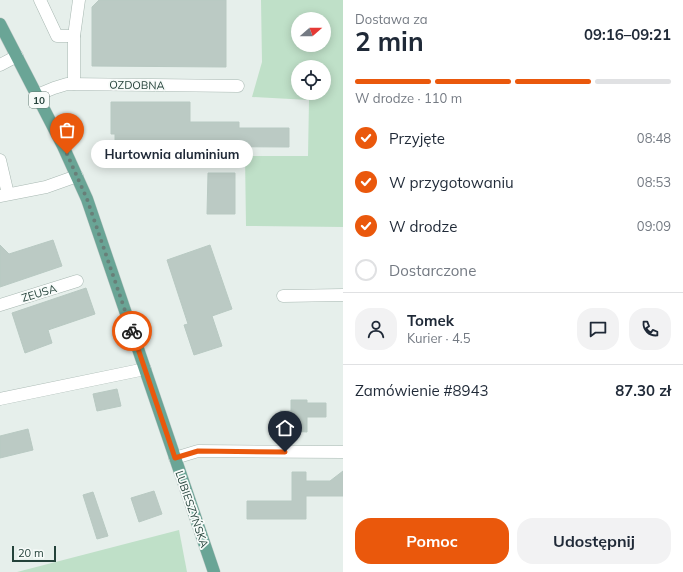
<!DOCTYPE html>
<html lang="pl">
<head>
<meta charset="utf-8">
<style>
  :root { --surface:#fff; --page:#f2f2f3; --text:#1f2937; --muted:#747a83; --line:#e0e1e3; --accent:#ea580c }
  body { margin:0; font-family:Mulish,sans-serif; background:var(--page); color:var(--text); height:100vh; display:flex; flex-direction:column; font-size:15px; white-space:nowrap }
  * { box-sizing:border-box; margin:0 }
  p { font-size:13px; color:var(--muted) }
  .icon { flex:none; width:22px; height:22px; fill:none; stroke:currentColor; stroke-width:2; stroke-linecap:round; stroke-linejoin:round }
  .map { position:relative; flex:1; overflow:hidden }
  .details { display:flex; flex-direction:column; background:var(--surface); width:340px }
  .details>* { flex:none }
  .needle { width:26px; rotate:70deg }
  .fabs { position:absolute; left:291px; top:12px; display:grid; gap:8px }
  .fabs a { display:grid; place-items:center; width:40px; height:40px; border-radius:50%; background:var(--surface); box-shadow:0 2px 10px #0003; font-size:20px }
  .scale { position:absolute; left:12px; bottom:10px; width:44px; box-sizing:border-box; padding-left:4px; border:2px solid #24423a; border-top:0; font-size:11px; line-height:14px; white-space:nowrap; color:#24423a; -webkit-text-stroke:3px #f7fbf9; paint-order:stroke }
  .pin { position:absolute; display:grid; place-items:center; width:34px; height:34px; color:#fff; margin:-41px -17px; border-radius:50% 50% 50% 0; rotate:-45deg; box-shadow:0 0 4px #0007 }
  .pin .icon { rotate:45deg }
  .courier { position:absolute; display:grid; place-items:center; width:40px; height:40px; margin:-20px; border:3px solid #ea580c; border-radius:50%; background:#fff; color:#222; box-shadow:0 1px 5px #0007 }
  .bubble { position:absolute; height:28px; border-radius:14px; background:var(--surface); box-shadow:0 2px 10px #0003; font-size:13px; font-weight:700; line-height:28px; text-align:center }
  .overview em { font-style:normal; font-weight:700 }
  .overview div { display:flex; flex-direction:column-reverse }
  .overview { display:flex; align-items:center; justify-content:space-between; height:68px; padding:0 12px }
  h1 { font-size:26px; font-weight:700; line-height:30px }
  .bar { display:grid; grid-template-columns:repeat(4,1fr); gap:6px 4px; align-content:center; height:48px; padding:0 12px }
  .bar i { height:5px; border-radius:3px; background:var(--line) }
  .bar .current { background:var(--accent) }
  .bar p { grid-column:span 4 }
  .line { display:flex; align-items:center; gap:10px; padding:0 12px; border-top:1px solid var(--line) }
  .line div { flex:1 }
  .round { display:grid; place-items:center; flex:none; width:42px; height:42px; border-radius:16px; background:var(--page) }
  ol { padding:0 12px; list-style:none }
  li { display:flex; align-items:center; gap:12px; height:44px }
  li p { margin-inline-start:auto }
  li .icon { padding:4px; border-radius:50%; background:var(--accent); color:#fff; stroke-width:4 }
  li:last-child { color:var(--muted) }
  li i { width:22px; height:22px; border:2px solid var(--line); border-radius:50% }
  .action { display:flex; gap:8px; margin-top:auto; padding:8px 12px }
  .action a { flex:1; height:46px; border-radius:16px; background:var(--accent); color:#fff; font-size:16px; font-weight:700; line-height:46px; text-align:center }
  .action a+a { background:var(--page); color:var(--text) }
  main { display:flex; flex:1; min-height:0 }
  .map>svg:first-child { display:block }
</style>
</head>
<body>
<main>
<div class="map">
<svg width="343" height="572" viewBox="0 0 343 572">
  <rect width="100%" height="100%" fill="#e6efeb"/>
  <g fill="#bfe0c8" fill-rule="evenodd">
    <path d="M261,0h82v227l-97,-1 -1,-70h63l1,-56 -57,-3 10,-35zM298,19h26v26h-26zM298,67h26v26h-26z"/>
    <path d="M179,530l8,42h-170z"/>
  </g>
  <g fill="#bbcac4" stroke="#b8c9c2">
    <path d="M99,0h127v67l-134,-1v-59z"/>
    <path d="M111,102h79v20h49v6h50v19l-174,-1v-12h-4z"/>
    <path d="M208,173h27v41h-28z"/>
    <path d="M53,240l9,26 -62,21v-42l9,9z"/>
    <path d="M210,245l22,64 -20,7 10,30 -28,9 -10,-30 4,-1 -21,-64z"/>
    <path d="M86,288l9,26 -47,16 4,13 -27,10 -13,-40z"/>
    <path d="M117,389l4,17 -24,5 -4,-17z"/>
    <path d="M291,400h16v3h19v14h-19v15l-16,-1v-4l-11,-1v-15h11z"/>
    <path d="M28,429l5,21 -33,8v-22z"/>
    <path d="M343,471v25h-37v23h-59v-18h45v-29h14v9h24z"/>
    <path d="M154,491l8,23 -23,8 -8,-24z"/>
    <path d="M93,492l15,44 -11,3 -14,-44z"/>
  </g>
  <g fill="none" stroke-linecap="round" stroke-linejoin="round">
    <defs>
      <g id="minor">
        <path d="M40,0l17,36h17"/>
        <path d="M0,65l17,-9"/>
        <path d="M74,84v-48l5,-36"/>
        <path d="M37,95l17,-7 13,-4 171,2"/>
        <path d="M0,160l8,34"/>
        <path d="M0,196l46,-9 31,-11"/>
        <path d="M283,296l60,-1"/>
        <path d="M0,305l77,-24"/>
        <path d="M0,399l145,-30"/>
        <path d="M175,458l23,-7 145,1"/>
      </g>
      <path id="major" d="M0,24l63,122 24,53 127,373"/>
    </defs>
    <use href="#minor" stroke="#a8b8b2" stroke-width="13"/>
    <use href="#major" stroke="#c2cac8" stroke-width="13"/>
    <use href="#minor" stroke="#fff" stroke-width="12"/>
    <use href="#major" stroke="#6aa596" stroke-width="12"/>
  </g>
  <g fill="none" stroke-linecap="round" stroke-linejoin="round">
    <path stroke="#687f78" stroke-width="4" stroke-dasharray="0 7.2" d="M67,154l20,45 45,132"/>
    <path stroke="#ea580c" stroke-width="5" d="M132,331l43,127 23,-7 87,1"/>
  </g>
  <g text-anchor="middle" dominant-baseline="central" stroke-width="3.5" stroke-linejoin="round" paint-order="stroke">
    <rect fill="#f7fbf9" stroke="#637a73" stroke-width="1" x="29" y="92" width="20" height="16" rx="3"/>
    <g font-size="10" font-weight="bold" fill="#24423a">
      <text x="39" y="100">10</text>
    </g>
    <g font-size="11" fill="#24423a" stroke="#f7fbf9">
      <text transform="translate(137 85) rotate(1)">OZDOBNA</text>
      <text transform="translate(39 293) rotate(-17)">ZEUSA</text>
      <text transform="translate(192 509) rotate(71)">LUBIESZYŃSKA</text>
    </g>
  </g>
</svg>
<div class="fabs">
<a><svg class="needle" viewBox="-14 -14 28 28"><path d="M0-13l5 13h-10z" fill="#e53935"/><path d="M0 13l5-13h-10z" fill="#747a83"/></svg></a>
<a><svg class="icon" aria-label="locate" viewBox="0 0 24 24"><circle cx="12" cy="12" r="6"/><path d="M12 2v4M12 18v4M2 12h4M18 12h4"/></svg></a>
</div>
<div class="scale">20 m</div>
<div class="pin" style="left:67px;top:154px;background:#ea580c"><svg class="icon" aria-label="bag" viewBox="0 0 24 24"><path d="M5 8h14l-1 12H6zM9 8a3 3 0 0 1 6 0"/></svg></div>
<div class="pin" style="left:285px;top:452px;background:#1f2937"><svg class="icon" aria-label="home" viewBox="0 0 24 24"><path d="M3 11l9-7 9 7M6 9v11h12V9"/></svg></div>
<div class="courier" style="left:132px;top:331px"><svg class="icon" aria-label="bike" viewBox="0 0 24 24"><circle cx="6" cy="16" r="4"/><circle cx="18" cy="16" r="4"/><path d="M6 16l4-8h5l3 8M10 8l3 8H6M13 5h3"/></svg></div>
<div class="bubble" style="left:91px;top:140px;width:162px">Hurtownia aluminium</div>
</div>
<section class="details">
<div class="overview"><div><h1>2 min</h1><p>Dostawa za</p></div><em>09:16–09:21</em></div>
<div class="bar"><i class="current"></i><i class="current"></i><i class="current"></i><i></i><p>W drodze · 110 m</p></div>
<ol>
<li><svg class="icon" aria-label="check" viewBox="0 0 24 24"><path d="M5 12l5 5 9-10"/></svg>Przyjęte<p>08:48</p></li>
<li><svg class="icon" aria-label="check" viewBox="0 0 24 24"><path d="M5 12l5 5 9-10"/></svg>W przygotowaniu<p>08:53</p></li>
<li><svg class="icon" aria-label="check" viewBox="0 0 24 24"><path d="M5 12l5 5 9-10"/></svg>W drodze<p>09:09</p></li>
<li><i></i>Dostarczone</li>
</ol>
<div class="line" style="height:72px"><a class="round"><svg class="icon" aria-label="person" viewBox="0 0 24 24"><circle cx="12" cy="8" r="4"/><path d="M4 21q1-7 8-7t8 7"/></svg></a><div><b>Tomek</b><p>Kurier · 4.5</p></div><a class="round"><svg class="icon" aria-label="chat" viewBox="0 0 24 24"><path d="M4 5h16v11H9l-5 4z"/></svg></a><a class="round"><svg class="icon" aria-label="phone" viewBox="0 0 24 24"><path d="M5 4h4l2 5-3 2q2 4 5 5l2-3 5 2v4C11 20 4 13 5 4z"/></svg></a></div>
<div class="line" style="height:52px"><div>Zamówienie #8943</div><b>87.30 zł</b></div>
<div class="action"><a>Pomoc</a><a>Udostępnij</a></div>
</section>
</main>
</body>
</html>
